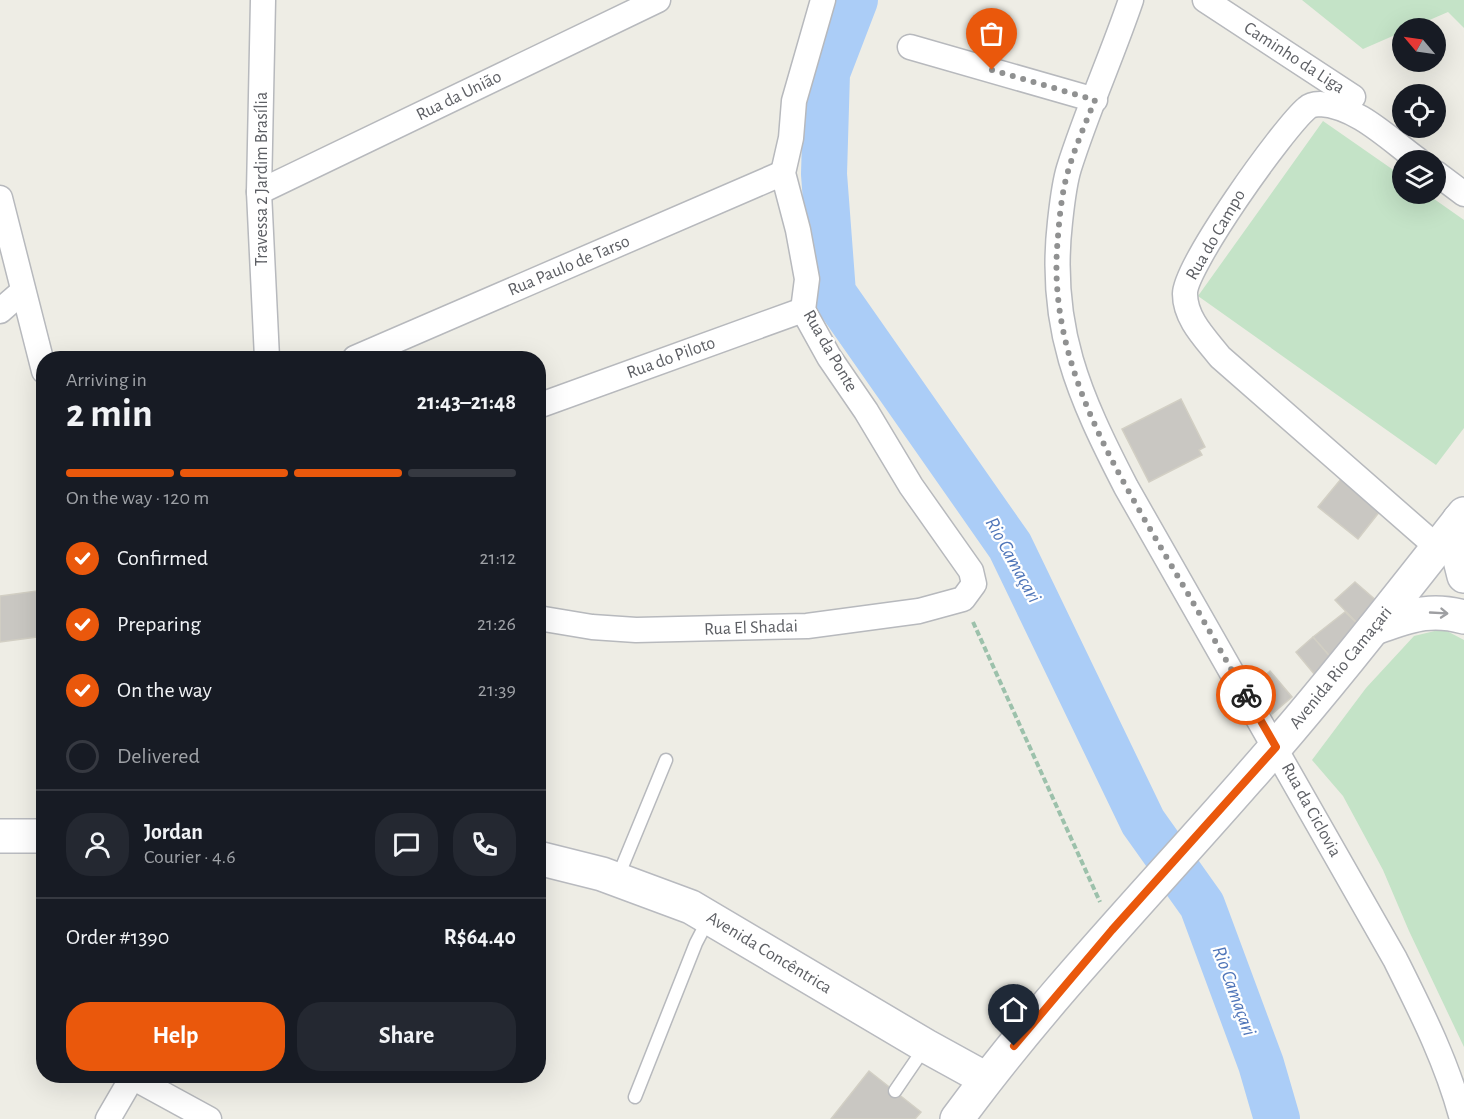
<!DOCTYPE html>
<html lang="en">
<head>
<meta charset="utf-8">
<style>
  :root { --surface:#171b24; --page:#242831; --text:#f1f3f6; --muted:#9ea1a6; --line:#363941; --accent:#ea580c }
  body { margin:0; font-family:"Alegreya Sans",sans-serif; background:var(--page); color:var(--text); height:100vh; display:flex; flex-direction:column; font-size:22px; white-space:nowrap }
  * { box-sizing:border-box; margin:0 }
  p { font-size:20px; color:var(--muted) }
  .icon { flex:none; width:33px; height:33px; fill:none; stroke:currentColor; stroke-width:2; stroke-linecap:round; stroke-linejoin:round }
  .map { position:relative; flex:1; overflow:hidden }
  .side { position:absolute; left:36px; top:351px; width:510px; height:732px; display:flex; flex-direction:column; background:var(--surface); border-radius:24px; box-shadow:0 6px 24px #0002 }
  .side>* { flex:none }
  .needle { width:39px; rotate:299deg }
  .controls { position:absolute; left:1392px; top:18px; display:grid; gap:12px }
  .controls a { display:grid; place-items:center; width:54px; height:54px; border-radius:50%; background:var(--surface); box-shadow:0 6px 24px #0002; font-size:30px }
  .pin { position:absolute; display:grid; place-items:center; width:51px; height:51px; color:#fff; margin:-62px -26px; border-radius:50% 50% 50% 0; rotate:-45deg; box-shadow:0 0 6px #0007 }
  .pin .icon { rotate:45deg }
  .courier { position:absolute; display:grid; place-items:center; width:60px; height:60px; margin:-30px; border:4px solid #ea580c; border-radius:50%; background:#fff; color:#222; box-shadow:0 2px 8px #0007 }
  .overview em { font-style:normal; font-weight:700 }
  .overview div { display:flex; flex-direction:column-reverse }
  .overview { display:flex; align-items:center; justify-content:space-between; height:102px; padding:0 30px }
  h1 { font-size:39px; font-weight:700; line-height:45px }
  .bar { display:grid; grid-template-columns:repeat(4,1fr); gap:9px 6px; align-content:center; height:72px; padding:0 30px }
  .bar i { height:8px; border-radius:4px; background:var(--line) }
  .bar .active { background:var(--accent) }
  .bar p { grid-column:span 4 }
  .line { display:flex; align-items:center; gap:15px; padding:0 30px; border-top:2px solid var(--line) }
  .line div { flex:1 }
  .round { display:grid; place-items:center; flex:none; width:63px; height:63px; border-radius:24px; background:var(--page) }
  ol { padding:0 30px; list-style:none }
  li { display:flex; align-items:center; gap:18px; height:66px }
  li p { margin-inline-start:auto }
  li .icon { padding:6px; border-radius:50%; background:var(--accent); color:#fff; stroke-width:4 }
  li:last-child { color:var(--muted) }
  li i { width:33px; height:33px; border:3px solid var(--line); border-radius:50% }
  .primary-button { display:flex; gap:12px; margin-top:auto; padding:12px 30px }
  .primary-button a { flex:1; height:69px; border-radius:24px; background:var(--accent); color:#fff; font-size:24px; font-weight:700; line-height:69px; text-align:center }
  .primary-button a+a { background:var(--page); color:var(--text) }
  .map>svg:first-child { display:block }
</style>
</head>
<body>
<div class="map">
<svg width="1464" height="1119" viewBox="0 0 1464 1119">
  <rect width="100%" height="100%" fill="#eeede5"/>
  <g fill="#c4e3c7">
    <path d="M1302,0h162v28l-16,-16 -37,16h-9v4l-39,17z"/>
    <path d="M1323,121l79,55v18h25l37,26v208l-28,37 -238,-169z"/>
    <path d="M1443,629l21,11v407l-55,-116 -26,-61 -40,-74 -31,-36 54,-72 48,-52z"/>
  </g>
  <g fill="none" stroke-linecap="round" stroke-linejoin="round">
    <path stroke="#abcdf7" stroke-width="46" d="M855,0l-28,73 -3,101 9,119 177,253 133,276 59,83 59,159 16,55"/>
  </g>
  <g fill="#c9c7c2" stroke="#d2cfc4" stroke-width="1.5">
    <path d="M1181,399l24,48 -6,3 3,5 -53,27 -27,-53z"/>
    <path d="M1341,479l39,32 -22,28 -40,-32z"/>
    <path d="M1355,582l23,20 -20,22 -23,-24z"/>
    <path d="M44,590v46l-44,6v-46z"/>
    <path d="M1345,612l16,15 -28,33 -20,-23z"/>
    <path d="M1313,637l20,23 -18,15 -19,-23z"/>
    <path d="M1270,671l22,26 -20,17 -21,-26z"/>
    <path d="M869,1071l52,41 -6,7h-84z"/>
  </g>
  <g fill="none" stroke-linecap="round" stroke-linejoin="round">
    <defs>
      <g id="lane">
        <path d="M617,879l49,-119"/>
        <path d="M895,1091l30,-44"/>
        <path d="M635,1097l61,-154 13,-25"/>
      </g>
      <g id="street">
        <path d="M263,0l-4,192 8,166"/>
        <path d="M1131,0c-19,56 -44,111 -62,168 -5,16 -7,36 -9,54 -12,105 19,174 66,265l269,472c26,52 52,103 67,160"/>
        <path d="M1205,0l148,97"/>
        <path d="M910,47l185,53"/>
        <path d="M1418,160c-28,-20 -61,-54 -98,-56 -4,0 -10,1 -13,4 -24,20 -123,159 -122,186 0,25 21,45 35,63l217,190"/>
        <path d="M1436,173l28,21"/>
        <path d="M259,192l399,-192"/>
        <path d="M0,198l44,173"/>
        <path d="M0,311l23,-20"/>
        <path d="M355,358l428,-185"/>
        <path d="M538,406l265,-96"/>
        <path d="M538,618l54,9 44,3 171,-4 112,-15 44,-12 11,-15 -3,-13 -60,-85 -45,-75 -37,-54 -26,-47 4,-31 -9,-49 -15,-57 8,-35 3,-37 29,-101"/>
        <path d="M132,1077l77,42"/>
        <path d="M108,1119l25,-43"/>
      </g>
      <g id="secondary">
        <path d="M1459,520l-2,28 7,28"/>
        <path d="M1374,628c34,-11 54,-21 90,-11"/>
        <path d="M0,836h44"/>
        <path d="M538,858l64,16 89,33 235,139 60,33"/>
        <path d="M957,1119c88,-120 191,-226 289,-338 76,-86 147,-177 218,-267"/>
      </g>
    </defs>
    <use href="#lane" stroke="#b7b9bd" stroke-width="15"/>
    <use href="#street" stroke="#b7b9bd" stroke-width="27"/>
    <use href="#secondary" stroke="#b8babf" stroke-width="36"/>
    <path stroke="#9cc1ab" stroke-width="4" stroke-dasharray="6 3" stroke-linecap="butt" d="M973,622l127,280"/>
    <use href="#lane" stroke="#fff" stroke-width="12"/>
    <use href="#street" stroke="#fff" stroke-width="24"/>
    <use href="#secondary" stroke="#fff" stroke-width="33"/>
  </g>
  <defs><path id="oneway-shaft" d="M-6 0H5M1.5-3L5.5 0L1.5 3" fill="none" stroke-width="1.6" stroke-linecap="round" stroke-linejoin="round" transform="scale(1.5)"/></defs>
  <use stroke="#9e9fa2" href="#oneway-shaft" transform="translate(1439 613) rotate(3)"/>
  <g fill="none" stroke-linecap="round" stroke-linejoin="round">
    <path stroke="#909191" stroke-width="6" stroke-dasharray="0 10.8" d="M992,70l103,30c-9,22 -19,45 -26,68 -8,25 -10,55 -12,81 -7,112 53,211 107,304 28,47 55,95 82,142"/>
    <path stroke="#ea580c" stroke-width="8" d="M1014,1046l98,-116 164,-183 -30,-52"/>
  </g>
  <g text-anchor="middle" dominant-baseline="central" stroke-width="4.5" stroke-linejoin="round" paint-order="stroke">
    <g font-size="18" fill="#5d5f64" stroke="#fff">
      <text transform="translate(1294 58) rotate(33)">Caminho da Liga</text>
      <text transform="translate(459 96) rotate(-26)">Rua da União</text>
      <text transform="translate(262 179) rotate(-90)">Travessa 2 Jardim Brasília</text>
      <text transform="translate(1216 235) rotate(-60)">Rua do Campo</text>
      <text transform="translate(569 266) rotate(-23)">Rua Paulo de Tarso</text>
      <text transform="translate(830 351) rotate(60)">Rua da Ponte</text>
      <text transform="translate(671 358) rotate(-20)">Rua do Piloto</text>
      <text transform="translate(751 628) rotate(-2)">Rua El Shadai</text>
      <text transform="translate(1341 668) rotate(-51)">Avenida Rio Camaçari</text>
      <text transform="translate(1311 810) rotate(61)">Rua da Ciclovia</text>
      <text transform="translate(769 953) rotate(31)">Avenida Concêntrica</text>
    </g>
    <g font-size="20" font-style="italic" fill="#5076b9" stroke="#fff">
      <text transform="translate(1013 560) rotate(61)">Rio Camaçari</text>
      <text transform="translate(1234 991) rotate(70)">Rio Camaçari</text>
    </g>
  </g>
</svg>
<div class="controls">
<a><svg class="needle" viewBox="-14 -14 28 28"><path d="M0-13l5 13h-10z" fill="#e53935"/><path d="M0 13l5-13h-10z" fill="#9ea1a6"/></svg></a>
<a><svg class="icon" aria-label="locate" viewBox="0 0 24 24"><circle cx="12" cy="12" r="6"/><path d="M12 2v4M12 18v4M2 12h4M18 12h4"/></svg></a>
<a><svg class="icon" aria-label="layers" viewBox="0 0 24 24"><path d="M12 4l9 5-9 5-9-5zM3 14l9 5 9-5"/></svg></a>
</div>
<div class="pin" style="left:992px;top:70px;background:#ea580c"><svg class="icon" aria-label="bag" viewBox="0 0 24 24"><path d="M5 8h14l-1 12H6zM9 8a3 3 0 0 1 6 0"/></svg></div>
<div class="pin" style="left:1014px;top:1046px;background:#1f2937"><svg class="icon" aria-label="home" viewBox="0 0 24 24"><path d="M3 11l9-7 9 7M6 9v11h12V9"/></svg></div>
<div class="courier" style="left:1246px;top:695px"><svg class="icon" aria-label="bike" viewBox="0 0 24 24"><circle cx="6" cy="16" r="4"/><circle cx="18" cy="16" r="4"/><path d="M6 16l4-8h5l3 8M10 8l3 8H6M13 5h3"/></svg></div>
<section class="side">
<div class="overview"><div><h1>2 min</h1><p>Arriving in</p></div><em>21:43–21:48</em></div>
<div class="bar"><i class="active"></i><i class="active"></i><i class="active"></i><i></i><p>On the way · 120 m</p></div>
<ol>
<li><svg class="icon" aria-label="check" viewBox="0 0 24 24"><path d="M5 12l5 5 9-10"/></svg>Confirmed<p>21:12</p></li>
<li><svg class="icon" aria-label="check" viewBox="0 0 24 24"><path d="M5 12l5 5 9-10"/></svg>Preparing<p>21:26</p></li>
<li><svg class="icon" aria-label="check" viewBox="0 0 24 24"><path d="M5 12l5 5 9-10"/></svg>On the way<p>21:39</p></li>
<li><i></i>Delivered</li>
</ol>
<div class="line" style="height:108px"><a class="round"><svg class="icon" aria-label="person" viewBox="0 0 24 24"><circle cx="12" cy="8" r="4"/><path d="M4 21q1-7 8-7t8 7"/></svg></a><div><b>Jordan</b><p>Courier · 4.6</p></div><a class="round"><svg class="icon" aria-label="chat" viewBox="0 0 24 24"><path d="M4 5h16v11H9l-5 4z"/></svg></a><a class="round"><svg class="icon" aria-label="phone" viewBox="0 0 24 24"><path d="M5 4h4l2 5-3 2q2 4 5 5l2-3 5 2v4C11 20 4 13 5 4z"/></svg></a></div>
<div class="line" style="height:78px"><div>Order #1390</div><b>R$64.40</b></div>
<div class="primary-button"><a>Help</a><a>Share</a></div>
</section>
</div>
</body>
</html>
